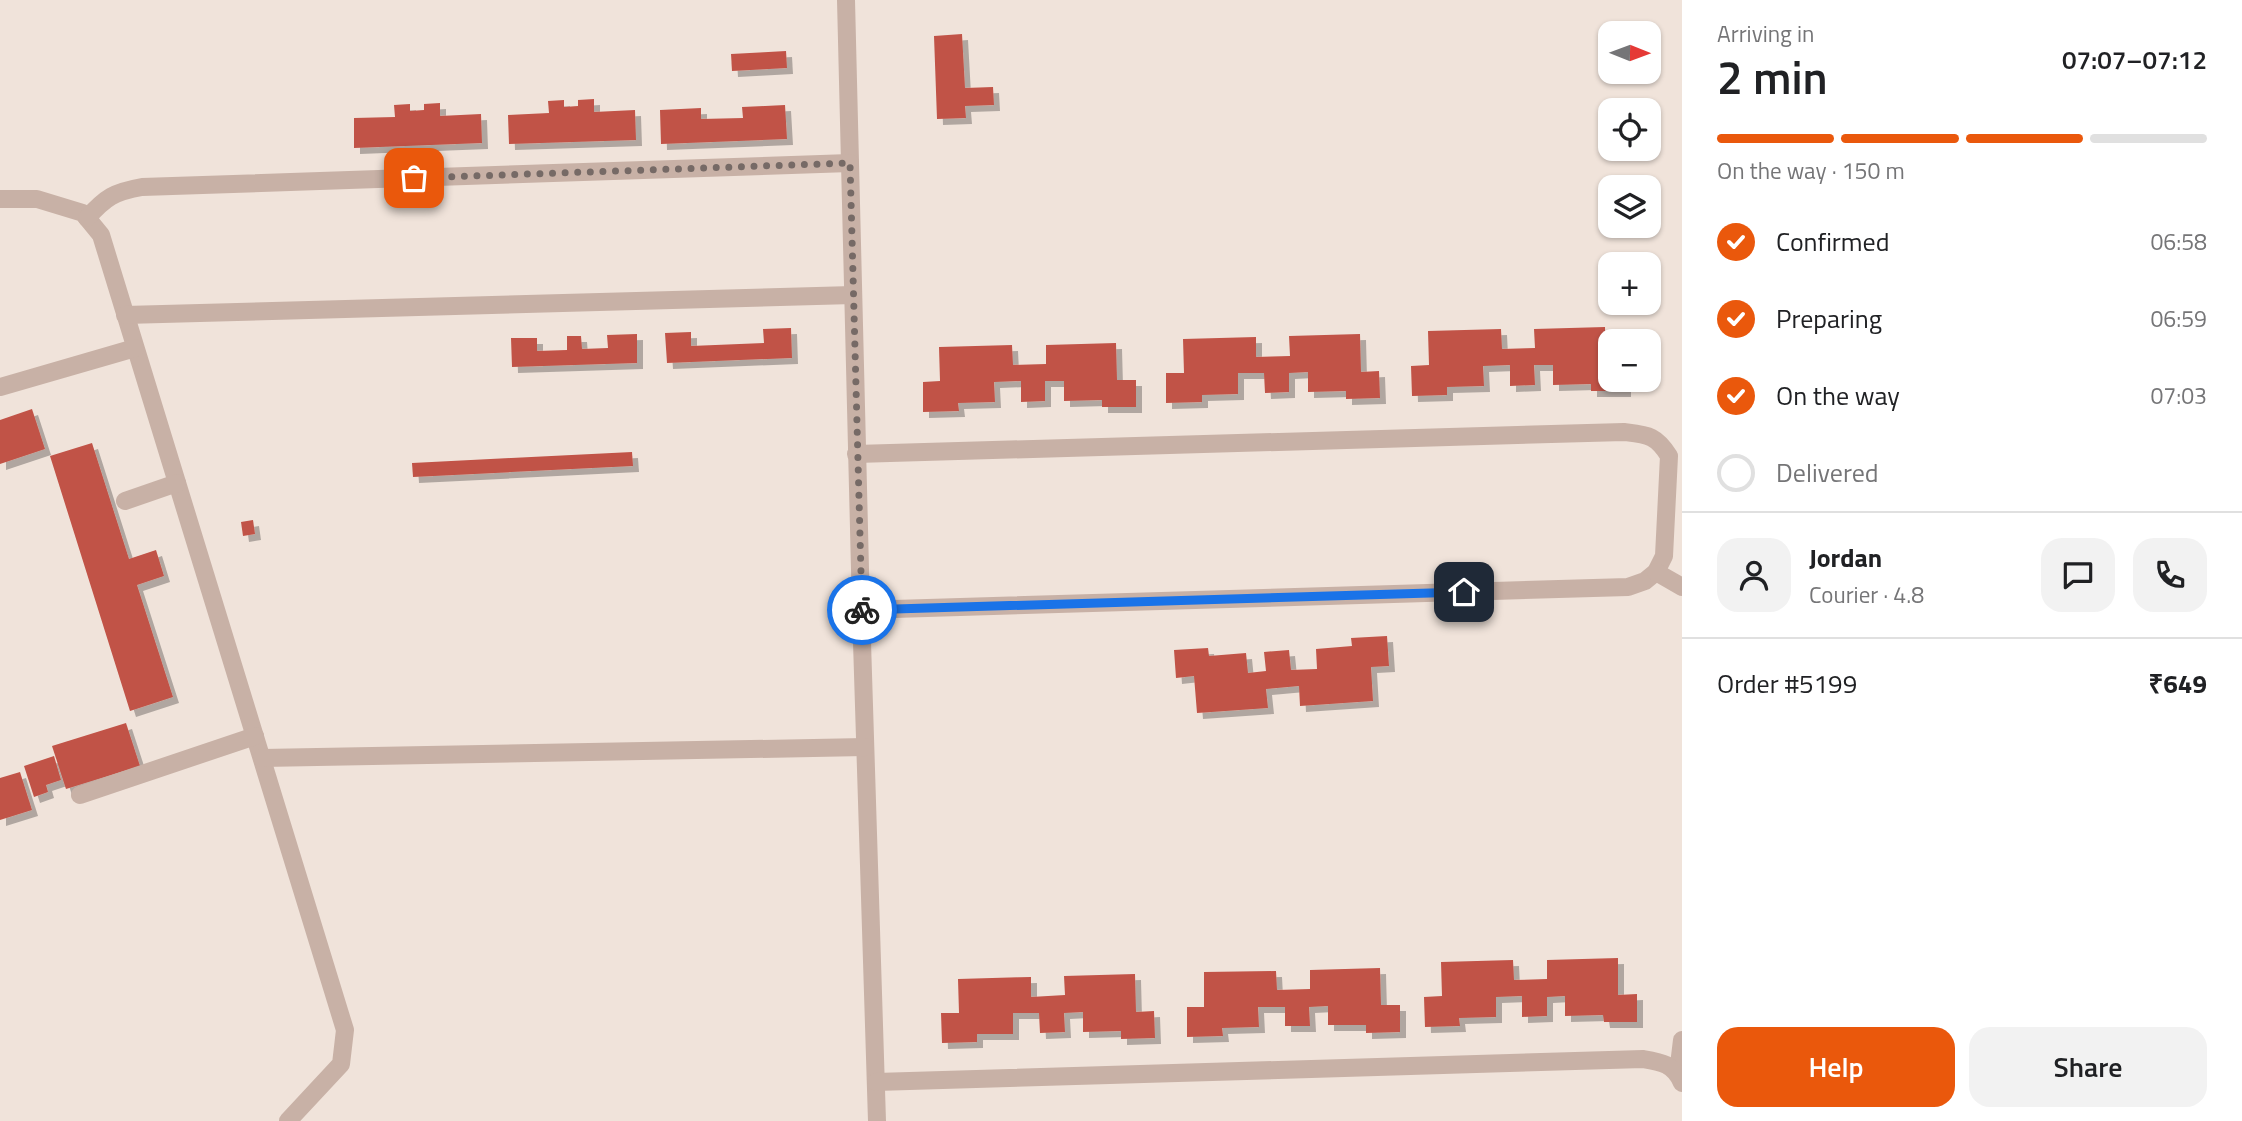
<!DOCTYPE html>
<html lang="en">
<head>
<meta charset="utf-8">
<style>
  :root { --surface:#fff; --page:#f2f2f2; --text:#202124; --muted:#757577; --line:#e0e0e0; --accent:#ea580c }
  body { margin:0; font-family:"Titillium Web",sans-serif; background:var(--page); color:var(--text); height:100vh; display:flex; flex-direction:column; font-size:26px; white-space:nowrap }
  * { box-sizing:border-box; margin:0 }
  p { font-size:23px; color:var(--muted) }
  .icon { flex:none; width:38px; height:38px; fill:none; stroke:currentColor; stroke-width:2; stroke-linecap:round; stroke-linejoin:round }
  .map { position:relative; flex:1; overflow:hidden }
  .panel { display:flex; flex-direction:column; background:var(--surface); width:560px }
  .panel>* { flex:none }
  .needle { width:46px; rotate:91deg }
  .controls { position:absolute; left:1598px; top:21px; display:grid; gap:14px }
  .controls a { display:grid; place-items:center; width:63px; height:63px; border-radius:14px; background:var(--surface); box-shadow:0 2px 5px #0004; font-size:35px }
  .pin { position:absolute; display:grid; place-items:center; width:60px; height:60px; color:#fff; margin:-30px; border-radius:14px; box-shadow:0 4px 10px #0006 }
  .courier { position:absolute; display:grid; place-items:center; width:70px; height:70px; margin:-35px; border:5px solid #1a73e8; border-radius:50%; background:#fff; color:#222; box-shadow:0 2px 9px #0007 }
  .headline em { font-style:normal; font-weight:600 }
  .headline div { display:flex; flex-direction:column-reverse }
  .headline { display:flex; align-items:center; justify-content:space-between; height:119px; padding:0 35px }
  h1 { font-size:46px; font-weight:600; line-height:52px }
  .bar { display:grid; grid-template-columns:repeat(4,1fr); gap:10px 7px; align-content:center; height:84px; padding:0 35px }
  .bar i { height:9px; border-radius:5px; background:var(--line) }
  .bar .current { background:var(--accent) }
  .bar p { grid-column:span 4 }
  .line { display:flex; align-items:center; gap:18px; padding:0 35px; border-top:2px solid var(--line) }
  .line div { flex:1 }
  .round { display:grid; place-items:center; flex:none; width:74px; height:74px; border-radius:21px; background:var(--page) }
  ol { padding:0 35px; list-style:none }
  li { display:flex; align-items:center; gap:21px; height:77px }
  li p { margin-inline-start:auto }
  li .icon { padding:7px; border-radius:50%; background:var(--accent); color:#fff; stroke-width:4 }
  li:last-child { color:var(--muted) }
  li i { width:38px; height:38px; border:4px solid var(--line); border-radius:50% }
  .action { display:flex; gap:14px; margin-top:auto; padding:14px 35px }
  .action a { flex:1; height:80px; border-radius:21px; background:var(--accent); color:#fff; font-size:28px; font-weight:600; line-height:80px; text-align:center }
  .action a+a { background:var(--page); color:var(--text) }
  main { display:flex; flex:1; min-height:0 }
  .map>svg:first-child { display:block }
</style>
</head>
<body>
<main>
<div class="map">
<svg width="1682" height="1121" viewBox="0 0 1682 1121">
  <defs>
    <filter id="shadow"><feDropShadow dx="6" dy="6" stdDeviation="0" flood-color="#0004"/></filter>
  </defs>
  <rect width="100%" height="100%" fill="#f0e3da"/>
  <g fill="#c15347" filter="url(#shadow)">
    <path d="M962,34l3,54 28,-1 1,18 -29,1 1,12 -29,1 -3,-83z"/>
    <path d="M786,51l1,17 -55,3 -1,-17z"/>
    <path d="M594,99v13l41,-2 1,30 -127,4 -1,-29 41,-2 -1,-12 16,-1v7l14,-1v-6z"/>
    <path d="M440,103v13l41,-2 1,29 -128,5v-30l41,-1 -1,-12 16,-1v7l14,-1v-6z"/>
    <path d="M785,105l2,34 -126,5 -1,-34 41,-2v11l42,-1 -1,-11z"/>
    <path d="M1605,327l1,37h4v16h15v11h-34v-7l-38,1v-20h-19l1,20 -25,1v-21l-27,1 1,20 -37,1v8l-35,1 -1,-30 18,-1 -1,-34 73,-2 1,20 33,-1 -1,-19z"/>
    <path d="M791,328l1,30 -125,5 -2,-30 26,-1v14l73,-3 -1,-14z"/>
    <path d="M637,334v29l-125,4 -1,-29h26v13l30,-1v-14h14l1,13 26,-1 -1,-13z"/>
    <path d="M1360,334l1,38 18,-1 1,27 -34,1v-8l-38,1v-20l-19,1v19l-24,1 -1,-20h-26v21l-36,1v7l-36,1v-30h18l-1,-34 73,-2v20l34,-1 -1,-20z"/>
    <path d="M1116,343l1,37h19v27h-34v-7l-38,1v-20h-19v20l-24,1v-21l-27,1 1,20 -37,1 1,8 -36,1v-30l17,-1 -1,-34 73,-2 1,20 33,-1v-19z"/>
    <path d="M32,409l13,40 -45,15v-44z"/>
    <path d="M92,443l37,116 27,-9 8,26 -27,9 36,112 -43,14 -80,-255z"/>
    <path d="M632,452l1,14 -220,11 -1,-14z"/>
    <path d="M253,520l2,14 -12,2 -2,-14z"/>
    <path d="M1387,636l2,30 -18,1 2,34 -73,5 -1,-20 -33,3 2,19 -71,5 -3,-37 -18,2 -2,-28 34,-2 1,8 37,-3 2,20 18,-2 -2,-19 25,-2 2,20 26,-1 -1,-20 36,-3 -1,-8z"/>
    <path d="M126,723l14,43 -74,23 -14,-43z"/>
    <path d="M54,756l7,24 -15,5 2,7 -14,5 -10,-31z"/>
    <path d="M20,772l12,38 -32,10v-42z"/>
    <path d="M1618,958v37l19,-1v28h-33l-1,-7 -38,1v-20l-18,1v19l-25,1v-21l-26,1v20l-37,1 1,8 -35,1 -1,-30 18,-1 -1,-34 72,-2 1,20 33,-1v-19z"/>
    <path d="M1380,968l1,37h19v27l-34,1v-8h-38v-19l-19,1 1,19h-25v-19h-27l1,20 -37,1 1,8 -36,1v-30h17v-35l72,-1 1,19 33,-1v-19z"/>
    <path d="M1135,974l1,38 18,-1 1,27 -34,1v-8l-38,1v-20l-19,1 1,19 -25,1 -1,-20h-26v21h-36v8l-35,1 -1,-30h18l-1,-34 73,-2v20l34,-2 -1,-19z"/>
  </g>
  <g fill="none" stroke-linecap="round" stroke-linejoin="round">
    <g stroke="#c8b1a6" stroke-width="18">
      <path d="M846,0l15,610 16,511"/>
      <path d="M0,199h37l46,14 18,22 244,795 -4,34 -53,57"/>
      <path d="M87,218c19,-21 27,-26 55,-31l708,-24"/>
      <path d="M125,315l728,-20"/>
      <path d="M0,387l135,-39"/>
      <path d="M856,454l768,-22c24,3 32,3 45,24l-5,100 -8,16 -11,9 -17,6 -767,23"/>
      <path d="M125,501l52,-18"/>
      <path d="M1656,572l26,15"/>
      <path d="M262,758l603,-11"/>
      <path d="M80,795l175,-59"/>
      <path d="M1678,1073l4,-33"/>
      <path d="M876,1082l767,-23c18,3 31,5 39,24"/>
    </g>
  </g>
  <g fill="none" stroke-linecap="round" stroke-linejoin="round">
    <path stroke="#766a66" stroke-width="7" stroke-dasharray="0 12.6" d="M414,178l436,-15 12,447"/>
    <path stroke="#1a73e8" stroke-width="9" d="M862,610l602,-18"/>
  </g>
</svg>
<div class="controls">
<a><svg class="needle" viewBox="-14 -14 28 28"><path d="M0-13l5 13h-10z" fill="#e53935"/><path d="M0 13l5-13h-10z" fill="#757577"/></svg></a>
<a><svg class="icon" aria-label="locate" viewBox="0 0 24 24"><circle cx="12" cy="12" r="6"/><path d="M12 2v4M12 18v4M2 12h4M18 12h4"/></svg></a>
<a><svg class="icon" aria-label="layers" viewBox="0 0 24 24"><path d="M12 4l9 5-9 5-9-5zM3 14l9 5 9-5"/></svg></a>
<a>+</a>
<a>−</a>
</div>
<div class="pin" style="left:414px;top:178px;background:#ea580c"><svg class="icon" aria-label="bag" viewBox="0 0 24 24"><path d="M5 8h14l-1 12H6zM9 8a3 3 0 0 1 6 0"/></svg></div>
<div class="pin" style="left:1464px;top:592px;background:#1f2937"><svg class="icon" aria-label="home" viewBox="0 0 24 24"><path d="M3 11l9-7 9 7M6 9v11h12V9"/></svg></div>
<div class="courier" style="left:862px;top:610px"><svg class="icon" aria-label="bike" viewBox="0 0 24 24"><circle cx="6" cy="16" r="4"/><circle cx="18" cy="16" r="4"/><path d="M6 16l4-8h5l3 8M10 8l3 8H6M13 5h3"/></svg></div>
</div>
<section class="panel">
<div class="headline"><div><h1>2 min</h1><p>Arriving in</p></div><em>07:07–07:12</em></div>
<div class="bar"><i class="current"></i><i class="current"></i><i class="current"></i><i></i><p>On the way · 150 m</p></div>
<ol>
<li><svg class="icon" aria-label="check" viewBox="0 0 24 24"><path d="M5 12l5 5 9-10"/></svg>Confirmed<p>06:58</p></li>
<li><svg class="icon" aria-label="check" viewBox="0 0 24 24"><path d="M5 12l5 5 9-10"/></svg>Preparing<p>06:59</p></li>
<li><svg class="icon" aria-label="check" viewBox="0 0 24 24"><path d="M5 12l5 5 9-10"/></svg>On the way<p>07:03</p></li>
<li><i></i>Delivered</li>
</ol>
<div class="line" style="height:126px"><a class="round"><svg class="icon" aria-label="person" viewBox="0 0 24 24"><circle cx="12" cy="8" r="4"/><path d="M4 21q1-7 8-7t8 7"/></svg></a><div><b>Jordan</b><p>Courier · 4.8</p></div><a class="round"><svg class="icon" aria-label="chat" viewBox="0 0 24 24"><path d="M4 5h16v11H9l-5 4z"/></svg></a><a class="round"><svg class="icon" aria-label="phone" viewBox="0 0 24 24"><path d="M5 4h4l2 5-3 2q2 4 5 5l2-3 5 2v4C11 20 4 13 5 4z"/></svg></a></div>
<div class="line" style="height:91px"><div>Order #5199</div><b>₹649</b></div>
<div class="action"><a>Help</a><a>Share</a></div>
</section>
</main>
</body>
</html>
